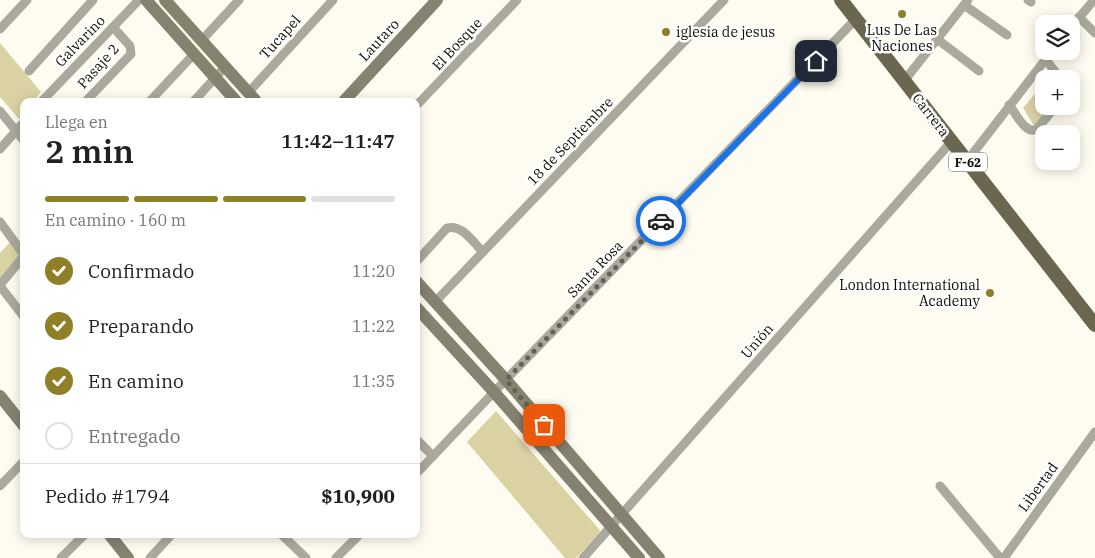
<!DOCTYPE html>
<html lang="es">
<head>
<meta charset="utf-8">
<style>
  :root { --surface:#fff; --page:#f2f2f2; --text:#202124; --muted:#757577; --line:#e0e0e0; --accent:#8f7f26 }
  body { margin:0; font-family:"IBM Plex Serif",serif; background:var(--page); color:var(--text); height:100vh; display:flex; flex-direction:column; font-size:19px; white-space:nowrap }
  * { box-sizing:border-box; margin:0 }
  p { font-size:16px; color:var(--muted) }
  .icon { flex:none; width:28px; height:28px; fill:none; stroke:currentColor; stroke-width:2; stroke-linecap:round; stroke-linejoin:round }
  .map { position:relative; flex:1; overflow:hidden }
  .panel { position:absolute; left:20px; top:98px; width:400px; height:440px; display:flex; flex-direction:column; background:var(--surface); border-radius:10px; box-shadow:0 2px 12px #0003 }
  .panel>* { flex:none }
  .tools { position:absolute; left:1035px; top:15px; display:grid; gap:10px }
  .tools a { display:grid; place-items:center; width:45px; height:45px; border-radius:10px; background:var(--surface); box-shadow:0 2px 12px #0003; font-size:25px }
  .pin { position:absolute; display:grid; place-items:center; width:42px; height:42px; color:#fff; margin:-21px; border-radius:10px; box-shadow:0 2px 8px #0006 }
  .courier { position:absolute; display:grid; place-items:center; width:50px; height:50px; margin:-25px; border:4px solid #1a73e8; border-radius:50%; background:#fff; color:#222; box-shadow:0 1px 6px #0007 }
  .headline em { font-style:normal; font-weight:600 }
  .headline div { display:flex; flex-direction:column-reverse }
  .headline { display:flex; align-items:center; justify-content:space-between; height:85px; padding:0 25px }
  h1 { font-size:32px; font-weight:600; line-height:38px }
  .bar { display:grid; grid-template-columns:repeat(4,1fr); gap:8px 5px; align-content:center; height:60px; padding:0 25px }
  .bar i { height:6px; border-radius:4px; background:var(--line) }
  .bar .selected { background:var(--accent) }
  .bar p { grid-column:span 4 }
  .line { display:flex; align-items:center; gap:12px; padding:0 25px; border-top:1px solid var(--line) }
  .line div { flex:1 }
  ol { padding:0 25px; list-style:none }
  li { display:flex; align-items:center; gap:15px; height:55px }
  li p { margin-inline-start:auto }
  li .icon { padding:5px; border-radius:50%; background:var(--accent); color:#fff; stroke-width:4 }
  li:last-child { color:var(--muted) }
  li i { width:28px; height:28px; border:2px solid var(--line); border-radius:50% }
  .map>svg:first-child { display:block }
</style>
</head>
<body>
<div class="map">
<svg width="1095" height="558" viewBox="0 0 1095 558">
  <rect width="100%" height="100%" fill="#fefcf0"/>
  <g fill="#dad2a3">
    <path d="M0,43l41,49 -7,9h-10v12l-5,6 -19,-22z"/>
    <path d="M1044,83v23h7l-17,20 -11,-18z"/>
    <path d="M10,242l11,15 -21,25v-29z"/>
    <path d="M496,411l102,117 2,3 -2,3 -22,24h-11l-98,-116z"/>
  </g>
  <g fill="none" stroke-linecap="round" stroke-linejoin="round">
    <g stroke="#aba99d" stroke-width="9">
      <path d="M1028,0l3,2"/>
      <path d="M964,5l43,30"/>
      <path d="M1079,17l16,16"/>
      <path d="M1071,27l23,-27"/>
      <path d="M0,29l27,-29"/>
      <path d="M937,39l42,32"/>
      <path d="M201,41l38,-41"/>
      <path d="M1046,60l15,19"/>
      <path d="M29,71l64,-71"/>
      <path d="M904,81l64,-81"/>
      <path d="M248,93l85,-93"/>
      <path d="M42,101l97,-101"/>
      <path d="M86,101l45,-47 -1,-8 -17,-19"/>
      <path d="M150,101l44,-47"/>
      <path d="M194,101l31,-34"/>
      <path d="M1009,105c7,8 15,28 27,25l20,-24"/>
      <path d="M416,106l101,-106"/>
      <path d="M0,111l24,30"/>
      <path d="M0,149l24,-27"/>
      <path d="M967,161l85,-110"/>
      <path d="M0,222l24,33"/>
      <path d="M416,262l31,-34c15,-4 26,14 36,24"/>
      <path d="M0,285l24,-29"/>
      <path d="M0,286l24,31"/>
      <path d="M435,302l289,-302"/>
      <path d="M416,439l17,17"/>
      <path d="M416,474l78,-82 362,-373"/>
      <path d="M0,486l24,-25"/>
      <path d="M940,486l60,72"/>
      <path d="M281,534l25,24"/>
      <path d="M61,558l24,-24"/>
      <path d="M150,558l22,-24"/>
      <path d="M336,558l24,-24"/>
      <path d="M583,558l369,-417"/>
      <path d="M1004,558l91,-126"/>
    </g>
    <g stroke="#858270" stroke-width="12">
      <path d="M146,0l90,101"/>
      <path d="M165,0l91,101"/>
      <path d="M344,101l93,-101"/>
      <path d="M416,281l90,99 153,178"/>
      <path d="M416,307l78,85 145,166"/>
      <path d="M0,396l24,30"/>
      <path d="M109,534l19,24"/>
    </g>
    <path stroke="#6a6650" stroke-width="14" d="M841,0l254,325"/>
  </g>
  <g fill="none" stroke-linecap="round" stroke-linejoin="round">
    <path stroke="#626057" stroke-width="5" stroke-dasharray="0 9" d="M544,425l-38,-45 155,-159"/>
    <path stroke="#1a73e8" stroke-width="6" d="M661,221l155,-160"/>
  </g>
  <g fill="#8f7f26" stroke="#fff" stroke-width="2">
    <circle cx="902" cy="14" r="5"/>
    <circle cx="666" cy="32" r="5"/>
    <circle cx="990" cy="293" r="5"/>
  </g>
  <g text-anchor="middle" dominant-baseline="central" stroke-width="5" stroke-linejoin="round" paint-order="stroke">
    <rect fill="#fff" stroke="#56554f" stroke-width="1" x="949" y="152.5" width="38" height="19" rx="4"/>
    <g font-size="12" font-weight="bold" fill="#0e0c04">
      <text x="968" y="162">F-62</text>
    </g>
    <g font-size="14" fill="#0e0c04" stroke="#fff">
      <text x="902" y="30">Lus De Las<tspan x="902" dy="16">Naciones</tspan></text>
      <text x="676" y="32" text-anchor="start">iglesia de jesus</text>
      <text x="980" y="285" text-anchor="end">London International<tspan x="980" dy="16">Academy</tspan></text>
    </g>
    <g font-size="14" fill="#0e0c04" stroke="#fff">
      <text transform="translate(280 37) rotate(-48)">Tucapel</text>
      <text transform="translate(379 40) rotate(-47)">Lautaro</text>
      <text transform="translate(80 41) rotate(-46)">Galvarino</text>
      <text transform="translate(457 44) rotate(-47)">El Bosque</text>
      <text transform="translate(98 66) rotate(-48)">Pasaje 2</text>
      <text transform="translate(931 115) rotate(52)">Carrera</text>
      <text transform="translate(570 141) rotate(-46)">18 de Septiembre</text>
      <text transform="translate(595 269) rotate(-46)">Santa Rosa</text>
      <text transform="translate(757 341) rotate(-49)">Unión</text>
      <text transform="translate(1038 487) rotate(-54)">Libertad</text>
    </g>
  </g>
</svg>
<div class="tools">
<a><svg class="icon" aria-label="layers" viewBox="0 0 24 24"><path d="M12 4l9 5-9 5-9-5zM3 14l9 5 9-5"/></svg></a>
<a>+</a>
<a>−</a>
</div>
<div class="pin" style="left:544px;top:425px;background:#ea580c"><svg class="icon" aria-label="bag" viewBox="0 0 24 24"><path d="M5 8h14l-1 12H6zM9 8a3 3 0 0 1 6 0"/></svg></div>
<div class="pin" style="left:816px;top:61px;background:#1f2937"><svg class="icon" aria-label="home" viewBox="0 0 24 24"><path d="M3 11l9-7 9 7M6 9v11h12V9"/></svg></div>
<div class="courier" style="left:661px;top:221px"><svg class="icon" aria-label="car" viewBox="0 0 24 24"><path d="M5 17H2v-5l4-1 3-4h7l3 4 3 1v5h-3M9 17h6M6 11h13"/><circle cx="7" cy="17" r="2"/><circle cx="17" cy="17" r="2"/></svg></div>
<section class="panel">
<div class="headline"><div><h1>2 min</h1><p>Llega en</p></div><em>11:42–11:47</em></div>
<div class="bar"><i class="selected"></i><i class="selected"></i><i class="selected"></i><i></i><p>En camino · 160 m</p></div>
<ol>
<li><svg class="icon" aria-label="check" viewBox="0 0 24 24"><path d="M5 12l5 5 9-10"/></svg>Confirmado<p>11:20</p></li>
<li><svg class="icon" aria-label="check" viewBox="0 0 24 24"><path d="M5 12l5 5 9-10"/></svg>Preparando<p>11:22</p></li>
<li><svg class="icon" aria-label="check" viewBox="0 0 24 24"><path d="M5 12l5 5 9-10"/></svg>En camino<p>11:35</p></li>
<li><i></i>Entregado</li>
</ol>
<div class="line" style="height:65px"><div>Pedido #1794</div><b>$10,900</b></div>
</section>
</div>
</body>
</html>
